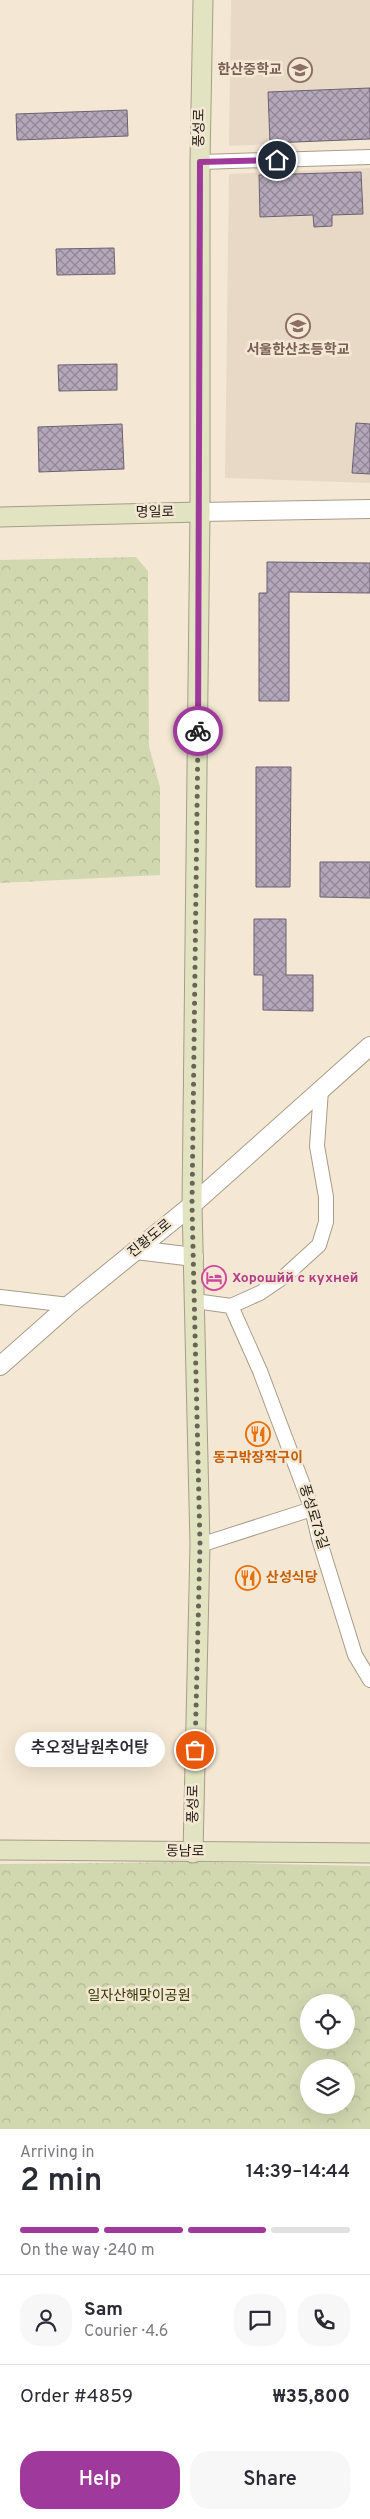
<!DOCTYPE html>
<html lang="en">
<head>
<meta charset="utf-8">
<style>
  :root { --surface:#fff; --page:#f7f7f7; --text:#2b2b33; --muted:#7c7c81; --line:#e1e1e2; --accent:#a0399c }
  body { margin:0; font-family:Overpass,"Noto Sans KR",sans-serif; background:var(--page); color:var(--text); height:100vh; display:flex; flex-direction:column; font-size:19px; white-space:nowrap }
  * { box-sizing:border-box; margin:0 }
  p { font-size:16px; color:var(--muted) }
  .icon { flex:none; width:28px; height:28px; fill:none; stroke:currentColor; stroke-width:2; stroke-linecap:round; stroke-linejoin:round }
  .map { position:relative; height:2129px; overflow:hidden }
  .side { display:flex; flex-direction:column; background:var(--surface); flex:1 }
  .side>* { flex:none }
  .tools { position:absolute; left:300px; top:1994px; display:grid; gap:10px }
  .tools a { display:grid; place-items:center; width:55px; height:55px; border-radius:50%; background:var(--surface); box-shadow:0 5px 20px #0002; font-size:25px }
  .pin { position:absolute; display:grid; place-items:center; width:42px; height:42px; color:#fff; margin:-21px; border:2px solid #fff; border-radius:50%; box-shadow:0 1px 5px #0007 }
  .courier { position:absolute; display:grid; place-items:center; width:50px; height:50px; margin:-25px; border:4px solid #a0399c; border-radius:50%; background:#fff; color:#222; box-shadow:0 1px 6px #0007 }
  .bubble { position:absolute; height:35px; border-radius:18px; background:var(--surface); box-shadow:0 5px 20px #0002; font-size:16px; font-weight:600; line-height:35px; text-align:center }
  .headline em { font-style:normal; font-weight:600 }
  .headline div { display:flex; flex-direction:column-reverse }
  .headline { display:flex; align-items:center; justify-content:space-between; height:85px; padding:0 20px }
  h1 { font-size:32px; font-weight:600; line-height:38px }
  .bar { display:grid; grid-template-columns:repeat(4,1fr); gap:8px 5px; align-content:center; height:60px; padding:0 20px }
  .bar i { height:6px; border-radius:4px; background:var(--line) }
  .bar .current { background:var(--accent) }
  .bar p { grid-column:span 4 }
  .line { display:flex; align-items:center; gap:12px; padding:0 20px; border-top:1px solid var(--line) }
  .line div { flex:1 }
  .round { display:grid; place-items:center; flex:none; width:52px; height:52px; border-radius:20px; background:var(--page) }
  .button { display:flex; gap:10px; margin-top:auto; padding:10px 20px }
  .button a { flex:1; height:58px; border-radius:20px; background:var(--accent); color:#fff; font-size:20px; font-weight:600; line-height:58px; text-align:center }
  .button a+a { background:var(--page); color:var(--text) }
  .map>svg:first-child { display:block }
</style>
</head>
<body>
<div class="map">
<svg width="370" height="2129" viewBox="0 0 370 2129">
  <defs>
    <pattern id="forest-crowns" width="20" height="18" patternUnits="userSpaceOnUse" patternTransform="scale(1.25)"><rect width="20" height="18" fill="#d1d8b0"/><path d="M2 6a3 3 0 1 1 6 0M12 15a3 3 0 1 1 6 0" fill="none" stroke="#b3b996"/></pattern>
    <pattern id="building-cross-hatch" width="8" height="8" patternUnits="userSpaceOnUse" patternTransform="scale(1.25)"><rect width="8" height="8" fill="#b3a7b9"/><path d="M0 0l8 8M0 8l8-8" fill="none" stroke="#918795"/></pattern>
  </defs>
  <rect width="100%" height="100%" fill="#f4e8d4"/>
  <g fill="#e8d9c6">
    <path d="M231,0h139v139l-141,7z"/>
    <path d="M370,168v315l-145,-5 4,-304z"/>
  </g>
  <g fill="url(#forest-crowns)" fill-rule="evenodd">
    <path d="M136,557l12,14 1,175 11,41v88l-160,8v-323z"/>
    <path d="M190,1862l180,4v263h-370v-265zM309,2002h37v38h-37zM309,2068h37v37h-37z"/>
  </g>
  <g fill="url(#building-cross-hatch)" stroke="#6c6172">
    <path d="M370,88v51l-100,4 -2,-51z"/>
    <path d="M127,110l1,26 -111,4 -1,-26z"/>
    <path d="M361,172l2,42 -31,1v11l-18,1 -1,-12 -53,2 -1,-42z"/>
    <path d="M114,248l1,26 -58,1 -1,-26z"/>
    <path d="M117,364v26l-58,1 -1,-26z"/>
    <path d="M356,423l14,1v50l-18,-1z"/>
    <path d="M122,424l2,45 -85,3 -1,-45z"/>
    <path d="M267,562l103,1v30l-81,-1v109h-30v-108h8z"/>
    <path d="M256,767h35l-1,120h-34z"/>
    <path d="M320,862h50v36l-50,-1z"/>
    <path d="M254,919h32v56h27v36l-50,-1v-35h-9z"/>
  </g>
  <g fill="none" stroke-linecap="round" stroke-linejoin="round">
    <defs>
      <g id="minor">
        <path d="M200,162l170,-5"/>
        <path d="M0,1297l69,8"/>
        <path d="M195,1301l36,5 29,65 52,138 7,30 36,116 15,25"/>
        <path d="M231,1306l29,-13 25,-17 34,-31 7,-23v-25l-9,-51 4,-56"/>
        <path d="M200,1545l112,-36"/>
      </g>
      <g id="tertiary">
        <path d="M200,512l170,-3"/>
        <path d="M136,1250l58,7"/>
        <path d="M0,1366l69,-61 123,-100 178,-159"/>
      </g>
      <g id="secondary">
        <path d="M0,517l200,-5"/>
        <path d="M0,1850l370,3"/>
        <path d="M193,1853l7,-308 -8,-340 8,-693v-350l3,-162"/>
      </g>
    </defs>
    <use href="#minor" stroke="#a79c89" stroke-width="16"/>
    <use href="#tertiary" stroke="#a79c89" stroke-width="20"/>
    <use href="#secondary" stroke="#a79c89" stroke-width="21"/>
    <use href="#minor" stroke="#fff" stroke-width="14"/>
    <use href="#tertiary" stroke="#fff" stroke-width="18"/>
    <use href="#secondary" stroke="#e1e3c1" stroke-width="19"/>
  </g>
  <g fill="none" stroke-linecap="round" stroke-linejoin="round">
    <path stroke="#6a6357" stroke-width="5" stroke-dasharray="0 9" d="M195,1750l5,-205 -8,-340 6,-474"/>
    <path stroke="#a0399c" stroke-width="6" d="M198,731l2,-569 77,-2"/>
  </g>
  <defs>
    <symbol id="school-ring" viewBox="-11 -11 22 22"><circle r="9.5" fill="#f4e8d4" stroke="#8d6e63" stroke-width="1.5"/><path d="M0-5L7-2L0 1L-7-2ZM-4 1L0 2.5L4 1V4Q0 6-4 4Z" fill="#8d6e63"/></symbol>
    <symbol id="hotel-ring" viewBox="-11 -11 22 22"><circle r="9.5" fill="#f4e8d4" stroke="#d1479c" stroke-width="1.5"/><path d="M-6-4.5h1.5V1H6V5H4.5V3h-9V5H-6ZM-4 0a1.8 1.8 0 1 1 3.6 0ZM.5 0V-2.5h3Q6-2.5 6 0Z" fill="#d1479c"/></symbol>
    <symbol id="restaurant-ring" viewBox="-11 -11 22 22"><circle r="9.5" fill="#f4e8d4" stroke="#e8710a" stroke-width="1.5"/><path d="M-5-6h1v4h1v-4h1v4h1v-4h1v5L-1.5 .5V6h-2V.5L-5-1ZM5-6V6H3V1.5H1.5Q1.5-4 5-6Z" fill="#e8710a"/></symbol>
  </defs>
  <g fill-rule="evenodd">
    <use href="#school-ring" x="286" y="56" width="28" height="28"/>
    <use href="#school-ring" x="284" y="312" width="28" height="28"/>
    <use href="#hotel-ring" x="200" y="1264" width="28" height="28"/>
    <use href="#restaurant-ring" x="244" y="1420" width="28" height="28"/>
    <use href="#restaurant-ring" x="234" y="1564" width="28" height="28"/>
  </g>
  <g text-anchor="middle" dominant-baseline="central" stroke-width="5" stroke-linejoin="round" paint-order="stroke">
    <g font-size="14" font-weight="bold" fill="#785e54" stroke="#f4e8d4" text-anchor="end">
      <text x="282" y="70">한산중학교</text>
      <text x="298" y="350" text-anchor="middle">서울한산초등학교</text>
    </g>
    <g font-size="14" fill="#1f1b13" stroke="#f4e8d4">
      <text transform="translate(200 128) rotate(-89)">풍성로</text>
      <text transform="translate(155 513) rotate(-1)">명일로</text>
      <text transform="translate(150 1239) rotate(-39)">진황도로</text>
      <text transform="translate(313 1517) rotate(73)">풍성로73길</text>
      <text transform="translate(194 1804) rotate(-89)">풍성로</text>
      <text transform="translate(185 1852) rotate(1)">동남로</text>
    </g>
    <g font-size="14" font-weight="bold" fill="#b23c85" stroke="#f4e8d4" text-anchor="start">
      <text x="232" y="1278">Хорошйй с кухней</text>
    </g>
    <g font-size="14" font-weight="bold" fill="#c56008" stroke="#f4e8d4">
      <text x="258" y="1458">동구밖장작구이</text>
      <text x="266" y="1578" text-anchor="start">산성식당</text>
    </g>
    <g font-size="14" fill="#333904" stroke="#f4e8d4">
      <text x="139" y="1996">일자산해맞이공원</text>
    </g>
  </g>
</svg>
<div class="tools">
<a><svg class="icon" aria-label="locate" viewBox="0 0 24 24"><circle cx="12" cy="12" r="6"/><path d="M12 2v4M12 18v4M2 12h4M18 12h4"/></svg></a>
<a><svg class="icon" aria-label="layers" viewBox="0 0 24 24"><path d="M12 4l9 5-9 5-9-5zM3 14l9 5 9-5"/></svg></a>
</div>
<div class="pin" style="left:195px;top:1750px;background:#ea580c"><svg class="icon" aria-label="bag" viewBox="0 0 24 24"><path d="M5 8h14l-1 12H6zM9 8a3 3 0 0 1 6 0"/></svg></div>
<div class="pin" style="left:277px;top:160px;background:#1f2937"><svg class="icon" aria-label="home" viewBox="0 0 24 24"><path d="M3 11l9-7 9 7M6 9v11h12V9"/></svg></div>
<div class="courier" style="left:198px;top:731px"><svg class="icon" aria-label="bike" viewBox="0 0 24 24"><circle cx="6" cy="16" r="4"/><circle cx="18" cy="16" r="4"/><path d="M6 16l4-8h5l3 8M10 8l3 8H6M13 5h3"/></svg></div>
<div class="bubble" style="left:15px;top:1732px;width:150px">추오정남원추어탕</div>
</div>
<section class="side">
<div class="headline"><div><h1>2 min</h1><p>Arriving in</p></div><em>14:39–14:44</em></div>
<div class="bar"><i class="current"></i><i class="current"></i><i class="current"></i><i></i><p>On the way · 240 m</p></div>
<div class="line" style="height:90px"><a class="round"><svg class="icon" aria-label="person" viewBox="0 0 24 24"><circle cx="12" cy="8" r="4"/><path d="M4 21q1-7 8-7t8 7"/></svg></a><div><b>Sam</b><p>Courier · 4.6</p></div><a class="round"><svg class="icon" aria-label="chat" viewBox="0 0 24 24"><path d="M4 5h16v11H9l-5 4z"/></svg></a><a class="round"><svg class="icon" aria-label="phone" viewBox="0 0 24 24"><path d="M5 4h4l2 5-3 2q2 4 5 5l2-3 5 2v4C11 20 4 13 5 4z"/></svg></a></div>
<div class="line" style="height:65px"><div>Order #4859</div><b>₩35,800</b></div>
<div class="button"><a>Help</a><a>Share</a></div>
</section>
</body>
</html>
